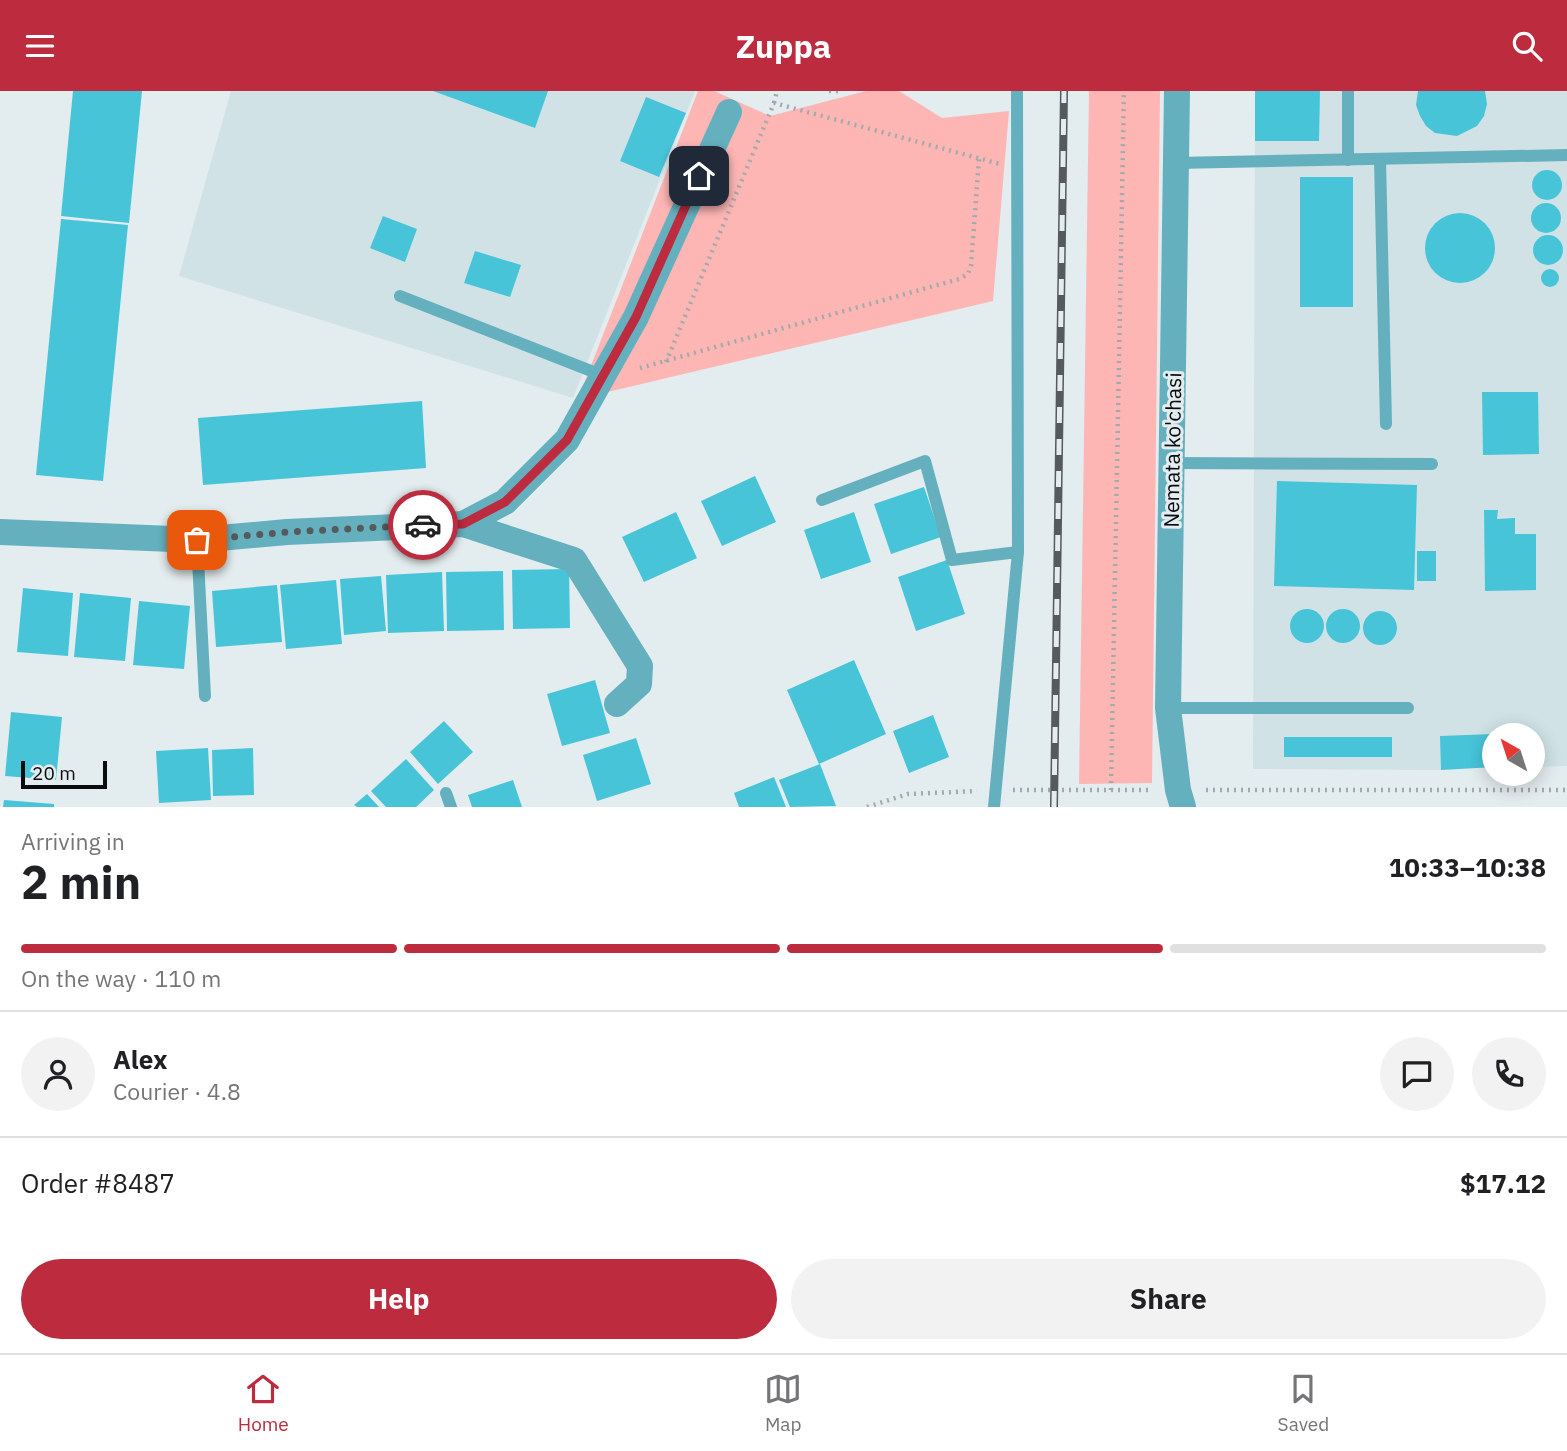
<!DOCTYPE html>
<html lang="en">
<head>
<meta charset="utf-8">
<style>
  :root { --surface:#fff; --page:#f2f2f2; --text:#202124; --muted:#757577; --line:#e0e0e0; --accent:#bc2b3e }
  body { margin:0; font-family:"IBM Plex Sans",sans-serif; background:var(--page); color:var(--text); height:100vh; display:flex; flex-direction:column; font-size:26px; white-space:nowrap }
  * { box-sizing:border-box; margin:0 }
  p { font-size:23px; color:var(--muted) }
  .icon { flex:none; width:38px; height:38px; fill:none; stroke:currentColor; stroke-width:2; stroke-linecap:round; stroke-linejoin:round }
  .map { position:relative; height:716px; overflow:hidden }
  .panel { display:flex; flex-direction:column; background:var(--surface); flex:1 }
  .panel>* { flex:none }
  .needle { width:46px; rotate:321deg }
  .tools { position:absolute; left:1482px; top:632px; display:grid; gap:14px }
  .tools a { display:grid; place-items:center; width:63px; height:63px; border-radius:50%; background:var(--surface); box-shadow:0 4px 18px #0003; font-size:35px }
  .scale { position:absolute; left:21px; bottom:18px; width:86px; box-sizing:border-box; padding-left:7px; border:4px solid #0a0c0d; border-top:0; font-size:19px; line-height:24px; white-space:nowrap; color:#0a0c0d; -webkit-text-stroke:5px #e3ecee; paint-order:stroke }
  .pin { position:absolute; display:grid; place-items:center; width:60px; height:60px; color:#fff; margin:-30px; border-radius:14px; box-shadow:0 4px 10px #0006 }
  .courier { position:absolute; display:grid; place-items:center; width:70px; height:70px; margin:-35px; border:5px solid #bc2b3e; border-radius:50%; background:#fff; color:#222; box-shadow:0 2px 9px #0007 }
  .summary em { font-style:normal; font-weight:700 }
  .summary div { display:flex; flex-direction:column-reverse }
  .summary { display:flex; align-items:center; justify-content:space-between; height:119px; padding:0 21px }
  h1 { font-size:46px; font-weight:700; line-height:52px }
  .bar { display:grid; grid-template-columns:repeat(4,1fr); gap:10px 7px; align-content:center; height:84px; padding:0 21px }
  .bar i { height:9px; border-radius:5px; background:var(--line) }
  .bar .on { background:var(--accent) }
  .bar p { grid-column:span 4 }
  .line { display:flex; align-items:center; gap:18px; padding:0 21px; border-top:2px solid var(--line) }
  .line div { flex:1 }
  .round { display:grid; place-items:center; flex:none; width:74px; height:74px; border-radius:37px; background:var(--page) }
  .action { display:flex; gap:14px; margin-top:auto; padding:14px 21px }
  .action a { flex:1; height:80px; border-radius:42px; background:var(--accent); color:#fff; font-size:28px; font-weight:700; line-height:80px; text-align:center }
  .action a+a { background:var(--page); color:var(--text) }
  header { display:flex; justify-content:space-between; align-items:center; height:91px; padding:0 21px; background:var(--accent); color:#fff; font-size:32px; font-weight:700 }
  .dock { display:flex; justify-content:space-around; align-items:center; height:98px; border-top:2px solid var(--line); background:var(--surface); font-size:19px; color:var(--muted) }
  .dock a { display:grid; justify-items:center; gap:4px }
  .dock .on { color:var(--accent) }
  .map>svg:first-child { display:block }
</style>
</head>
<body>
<header><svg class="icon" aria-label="menu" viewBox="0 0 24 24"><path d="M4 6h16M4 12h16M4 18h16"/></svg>Zuppa<svg class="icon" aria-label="search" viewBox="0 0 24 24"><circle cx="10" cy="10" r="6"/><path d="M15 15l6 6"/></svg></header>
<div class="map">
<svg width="1567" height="716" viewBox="0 0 1567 716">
  <rect width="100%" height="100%" fill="#e3ecee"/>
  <g fill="#d0e2e6">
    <path d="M231,0h464l-122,307 -394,-122z"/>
    <path d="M1255,0h312v675l-34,1v-32h-39v32l-53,3 -188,-1z"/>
  </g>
  <g fill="#feb6b5">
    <path d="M698,0h16l56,25 96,-25h33l43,27 67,-7 -16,190 -415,98z"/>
    <path d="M1089,0h71l-8,692 -73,1z"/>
  </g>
  <g fill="#48c4d9">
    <path d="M73,0h69l-13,132 -68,-7z"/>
    <path d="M433,0h115l-13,37z"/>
    <path d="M1255,0h65l-1,50h-64z"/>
    <path d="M1418,0h67l2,13 -3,12 -7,10 -20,10 -22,-3 -9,-7 -6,-10 -4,-11z"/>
    <path d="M646,6l40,16 -27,64 -39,-16z"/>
    <circle cx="1547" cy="94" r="15"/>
    <rect x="1300" y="86" width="53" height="130"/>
    <circle cx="1546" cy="127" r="15"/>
    <circle cx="1460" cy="157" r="35"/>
    <path d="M383,125l34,13 -12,33 -35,-14z"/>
    <path d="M61,128l67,6 -25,256 -67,-6z"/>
    <circle cx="1548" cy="159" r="15"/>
    <path d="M475,160l46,14 -11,32 -46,-14z"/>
    <circle cx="1550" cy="187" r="9"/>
    <path d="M1482,301h56l1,62 -56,1z"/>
    <path d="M422,310l4,67 -223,17 -5,-67z"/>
    <path d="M755,385l21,46 -54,24 -21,-45z"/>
    <path d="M1277,390l140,4 -3,105 -140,-4z"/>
    <path d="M924,396l17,50 -50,17 -17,-50z"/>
    <path d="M1484,419h14l-1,9 18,-1v16h21v56l-51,1z"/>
    <path d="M676,421l21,46 -53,24 -22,-45z"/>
    <path d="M854,421l17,50 -50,17 -17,-49z"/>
    <rect x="1417" y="460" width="19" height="30"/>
    <path d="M947,469l18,54 -49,17 -18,-54z"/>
    <path d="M569,478l1,59 -57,1 -1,-59z"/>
    <path d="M503,480l1,59 -57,1 -1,-59z"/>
    <path d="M442,481l2,59 -56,2 -2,-58z"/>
    <path d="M381,485l5,55 -42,4 -4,-56z"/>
    <path d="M336,489l6,64 -56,5 -6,-64z"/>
    <path d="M277,494l5,57 -66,5 -4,-56z"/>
    <path d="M23,497l50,5 -5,63 -51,-4z"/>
    <path d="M80,502l51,5 -6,63 -51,-4z"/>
    <path d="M139,510l51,5 -6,63 -51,-4z"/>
    <circle cx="1343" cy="535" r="17"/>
    <circle cx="1307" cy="535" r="17"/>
    <circle cx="1380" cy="537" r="17"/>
    <path d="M854,569l32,74 -67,30 -32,-74z"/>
    <path d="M595,589l15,53 -48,13 -15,-52z"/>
    <path d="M11,621l51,5 -6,63 -51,-4z"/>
    <path d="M933,624l16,42 -40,16 -16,-42z"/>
    <path d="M444,630l29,31 -35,32 -28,-32z"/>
    <path d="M1493,643l1,33 -53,3 -1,-34z"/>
    <rect x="1284" y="646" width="108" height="20"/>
    <path d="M636,647l15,46 -54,17 -14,-46z"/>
    <path d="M208,657l3,52 -52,3 -3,-52z"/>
    <path d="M253,657l1,47 -41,1 -1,-46z"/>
    <path d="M406,668l28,31 -18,17h-30l-15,-16z"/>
    <path d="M820,673l16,42 -46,1 -11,-27z"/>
    <path d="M774,686l12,30h-47l-5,-14z"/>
    <path d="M513,689l9,27h-50l-4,-12z"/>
    <path d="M367,703l12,13h-22l-3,-2z"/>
    <path d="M4,709l50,4v3h-51z"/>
  </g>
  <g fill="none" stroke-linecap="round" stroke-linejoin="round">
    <g stroke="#a2a9aa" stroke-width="4.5" stroke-dasharray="2 5" stroke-linecap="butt">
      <path d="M829,0h10"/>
      <path d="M774,12l3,-12"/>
      <path d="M666,271l108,-259 226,61"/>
      <path d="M640,277l319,-89 9,-5 3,-8 8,-107"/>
      <path d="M1013,699h139"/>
      <path d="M1111,699l13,-699"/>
      <path d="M1206,699h361"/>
      <path d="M867,716l41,-13 69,-3"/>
    </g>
    <g stroke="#65b0be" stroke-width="12">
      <path d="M1017,0l1,461"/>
      <path d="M1348,0v69"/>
      <path d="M1380,68l6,265"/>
      <path d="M1176,72l391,-8"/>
      <path d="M400,205l204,80"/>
      <path d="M1172,372l260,1"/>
      <path d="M822,409l103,-39 27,99 66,-8 -24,255"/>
      <path d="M197,449l8,156"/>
      <path d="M1168,617h240"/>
      <path d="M446,702l5,14"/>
    </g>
    <g stroke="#65b0be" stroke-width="26">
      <path d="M1177,0l-9,617 10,82 5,17"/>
      <path d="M463,433l42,-22 62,-62 69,-123 93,-205"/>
      <path d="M0,441l197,8 90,-8 176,-8 111,36 66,106 -1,18 -22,20"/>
    </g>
    <defs>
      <path id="rail" d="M1054,716l10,-716"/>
    </defs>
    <use href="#rail" stroke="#565a5c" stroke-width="8"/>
    <use href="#rail" stroke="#e3ecee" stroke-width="5" stroke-dasharray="16" stroke-linecap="butt"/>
  </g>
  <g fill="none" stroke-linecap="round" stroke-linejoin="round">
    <path stroke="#565a5c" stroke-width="7" stroke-dasharray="0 12.6" d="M197,449l91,-8 135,-7"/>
    <path stroke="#bc2b3e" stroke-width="9" d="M423,434l40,-1 42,-22 62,-62 69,-123 63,-141"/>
  </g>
  <g text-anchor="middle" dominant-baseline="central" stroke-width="6" stroke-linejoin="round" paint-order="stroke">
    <g font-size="21" fill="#0a0c0d" stroke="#e3ecee">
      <text transform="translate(1172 359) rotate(-89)">Nemata ko'chasi</text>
    </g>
  </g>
</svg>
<div class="tools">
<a><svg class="needle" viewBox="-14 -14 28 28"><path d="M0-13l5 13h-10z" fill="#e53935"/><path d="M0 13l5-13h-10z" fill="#757577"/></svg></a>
</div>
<div class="scale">20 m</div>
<div class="pin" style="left:197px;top:449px;background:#ea580c"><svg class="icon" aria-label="bag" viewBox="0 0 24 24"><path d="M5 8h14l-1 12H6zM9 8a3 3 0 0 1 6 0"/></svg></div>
<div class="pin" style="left:699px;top:85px;background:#1f2937"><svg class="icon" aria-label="home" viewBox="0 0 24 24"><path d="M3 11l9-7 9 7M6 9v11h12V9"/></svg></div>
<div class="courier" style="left:423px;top:434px"><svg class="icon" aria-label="car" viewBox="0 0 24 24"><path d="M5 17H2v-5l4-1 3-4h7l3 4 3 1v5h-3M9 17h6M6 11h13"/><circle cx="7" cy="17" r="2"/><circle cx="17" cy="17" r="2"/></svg></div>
</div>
<section class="panel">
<div class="summary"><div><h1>2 min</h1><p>Arriving in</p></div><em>10:33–10:38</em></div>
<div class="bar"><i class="on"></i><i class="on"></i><i class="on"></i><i></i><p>On the way · 110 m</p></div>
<div class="line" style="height:126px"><a class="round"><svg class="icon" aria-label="person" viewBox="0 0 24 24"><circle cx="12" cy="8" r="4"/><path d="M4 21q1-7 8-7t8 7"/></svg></a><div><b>Alex</b><p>Courier · 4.8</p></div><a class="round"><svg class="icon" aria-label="chat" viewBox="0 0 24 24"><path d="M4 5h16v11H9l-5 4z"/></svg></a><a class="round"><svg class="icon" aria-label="phone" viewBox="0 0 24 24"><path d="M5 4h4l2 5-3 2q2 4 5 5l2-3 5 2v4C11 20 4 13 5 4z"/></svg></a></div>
<div class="line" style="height:91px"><div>Order #8487</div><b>$17.12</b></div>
<div class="action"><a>Help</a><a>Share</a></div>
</section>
<nav class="dock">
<a class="on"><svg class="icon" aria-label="home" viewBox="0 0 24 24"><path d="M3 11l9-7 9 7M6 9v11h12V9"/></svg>Home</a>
<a><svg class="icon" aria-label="map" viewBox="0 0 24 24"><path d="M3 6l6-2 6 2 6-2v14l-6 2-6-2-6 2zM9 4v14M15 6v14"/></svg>Map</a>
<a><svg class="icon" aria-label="saved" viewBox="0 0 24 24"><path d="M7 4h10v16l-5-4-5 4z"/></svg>Saved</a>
</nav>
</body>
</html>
